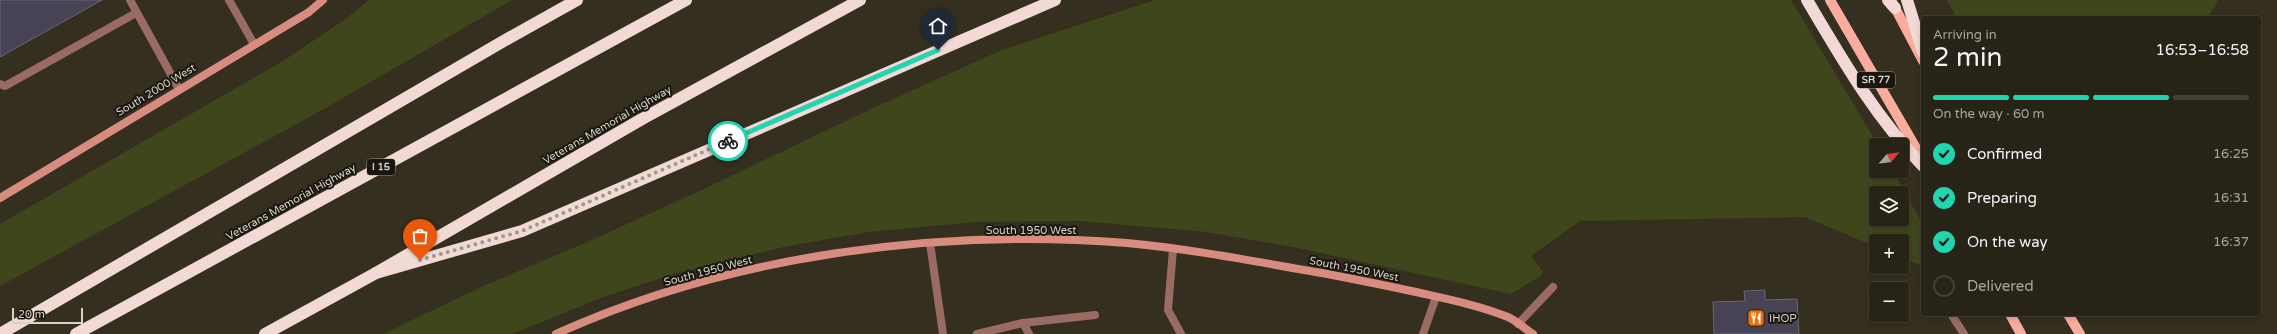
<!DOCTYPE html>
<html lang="en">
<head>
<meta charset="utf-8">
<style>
  :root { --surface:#282317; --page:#342f24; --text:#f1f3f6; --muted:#a5a4a1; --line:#444036; --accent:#20d5b0 }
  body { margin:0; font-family:"Varela Round",sans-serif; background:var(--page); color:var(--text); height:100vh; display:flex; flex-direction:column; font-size:15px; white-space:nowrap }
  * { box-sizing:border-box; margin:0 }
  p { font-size:13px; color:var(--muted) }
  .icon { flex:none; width:22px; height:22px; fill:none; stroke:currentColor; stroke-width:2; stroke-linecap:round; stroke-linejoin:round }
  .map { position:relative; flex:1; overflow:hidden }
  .panel { position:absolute; left:1921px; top:16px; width:340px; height:300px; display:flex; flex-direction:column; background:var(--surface); border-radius:4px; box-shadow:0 2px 6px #0003,0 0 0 1px var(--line) }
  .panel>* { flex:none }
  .needle { width:26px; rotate:61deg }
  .fabs { position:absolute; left:1869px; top:138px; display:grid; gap:8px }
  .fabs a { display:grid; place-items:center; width:40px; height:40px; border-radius:4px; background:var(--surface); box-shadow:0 2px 6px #0003,0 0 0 1px var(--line); font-size:20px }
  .scale { position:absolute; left:12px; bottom:10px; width:71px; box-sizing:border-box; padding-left:4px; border:2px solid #d6d2c8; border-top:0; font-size:11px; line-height:14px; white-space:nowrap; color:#d6d2c8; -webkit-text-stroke:3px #1a1710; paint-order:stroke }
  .pin { position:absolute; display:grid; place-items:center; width:34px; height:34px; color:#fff; margin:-41px -17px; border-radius:50% 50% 50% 0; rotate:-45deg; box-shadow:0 0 4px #0007 }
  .pin .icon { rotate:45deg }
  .courier { position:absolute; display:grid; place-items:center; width:40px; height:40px; margin:-20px; border:3px solid #20d5b0; border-radius:50%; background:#fff; color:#222; box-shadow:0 1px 5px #0007 }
  .headline em { font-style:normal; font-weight:600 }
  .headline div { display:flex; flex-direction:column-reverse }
  .headline { display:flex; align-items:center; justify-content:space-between; height:68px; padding:0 12px }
  h1 { font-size:26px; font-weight:600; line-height:30px }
  .bar { display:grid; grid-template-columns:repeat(4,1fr); gap:6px 4px; align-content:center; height:48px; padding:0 12px }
  .bar i { height:5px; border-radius:3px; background:var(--line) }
  .bar .on { background:var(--accent) }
  .bar p { grid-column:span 4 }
  ol { padding:0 12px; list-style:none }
  li { display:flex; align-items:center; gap:12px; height:44px }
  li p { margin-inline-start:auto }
  li .icon { padding:4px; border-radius:50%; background:var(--accent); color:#111; stroke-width:4 }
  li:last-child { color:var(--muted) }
  li i { width:22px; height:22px; border:2px solid var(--line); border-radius:50% }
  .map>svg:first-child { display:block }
</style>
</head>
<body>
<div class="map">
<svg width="2277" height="334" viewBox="0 0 2277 334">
  <rect width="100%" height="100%" fill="#352f1f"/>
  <g fill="#3f461c" fill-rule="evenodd">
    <path d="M369,0h143l-188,109 -324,177v-62l283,-163 64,-43z"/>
    <path d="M1155,0h636l87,145 -2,26h17l30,54v41l-21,-8v-17h-26v6l-71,-30 -225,4 -49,35 12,16 -1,3 -31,19 -213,-46 -91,-16 -127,-11 -105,1 -106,10 -81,14 -115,28 -70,23 -91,37h-129l105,-50 95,-40 123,-56 167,-80 129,-58zM1876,193h26v26h-26z"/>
    <path d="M1947,0h271l-10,18h-251z"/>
  </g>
  <g fill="#474354" stroke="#6a6577">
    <path d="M0,0h102l-102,57z"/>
    <path d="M1765,290v10l32,-1 2,35h-85l-1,-32 32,-1 -1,-10z"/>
  </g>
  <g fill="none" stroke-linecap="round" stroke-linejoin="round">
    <g stroke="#9a6b63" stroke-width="8">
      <path d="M130,0l49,89"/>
      <path d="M229,0l25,44"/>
      <path d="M0,84l5,2 131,-73"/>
      <path d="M930,243l13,91"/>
      <path d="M1173,249l-5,61 13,24"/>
      <path d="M1951,314l13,20"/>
      <path d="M1023,323l6,11"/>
      <path d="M1518,324l35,-37"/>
      <path d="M977,334l46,-11 72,-8"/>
      <path d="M1423,334l13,-37"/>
    </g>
    <g stroke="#d78c7f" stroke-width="8">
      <path d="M0,198l309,-186 14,-12"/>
      <path d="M556,334c174,-79 382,-106 571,-91 65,6 130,19 195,30 31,6 62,12 94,19 31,7 62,13 92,25 9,4 17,12 25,17"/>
    </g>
    <g stroke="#faac9e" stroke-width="10">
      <path d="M1830,0l93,160"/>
      <path d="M1892,2l31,59"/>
      <path d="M2010,314l11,20"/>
      <path d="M2068,314l12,20"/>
    </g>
    <g stroke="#f2d9d5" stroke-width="12">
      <path d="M1807,0c35,59 68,117 116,166"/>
      <path d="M1888,0l7,8"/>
      <path d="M1907,0l16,52"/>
      <path d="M376,273l146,-42 533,-231"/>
      <path d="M0,334l509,-296 68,-38"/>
      <path d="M76,334l610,-334"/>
      <path d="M265,334l111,-61 266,-154 218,-119"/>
    </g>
  </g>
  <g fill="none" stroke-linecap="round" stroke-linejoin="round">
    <path stroke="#9e998d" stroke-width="4" stroke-dasharray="0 7.2" d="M420,260l102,-29 206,-90"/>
    <path stroke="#20d5b0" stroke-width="5" d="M728,141l210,-91"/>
  </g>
  <defs>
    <symbol id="restaurant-square" viewBox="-11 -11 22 22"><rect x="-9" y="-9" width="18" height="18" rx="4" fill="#e8710a" stroke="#1a1710"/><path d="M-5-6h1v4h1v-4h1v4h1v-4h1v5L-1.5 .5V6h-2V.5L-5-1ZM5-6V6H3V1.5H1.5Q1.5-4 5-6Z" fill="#fff"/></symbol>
  </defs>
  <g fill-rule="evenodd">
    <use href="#restaurant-square" x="1746" y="308" width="20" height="20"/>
  </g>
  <g text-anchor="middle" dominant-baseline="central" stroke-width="4" stroke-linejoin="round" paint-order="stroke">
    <g fill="#1a1710" stroke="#9e9a91" stroke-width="1">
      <rect x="1857" y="72" width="38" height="16" rx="3"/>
      <rect x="367" y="159" width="28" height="16" rx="3"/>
    </g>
    <g font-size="10" font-weight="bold" fill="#d6d2c8">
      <text x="1876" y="80">SR 77</text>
      <text x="381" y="167">I 15</text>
    </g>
    <g font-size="11" fill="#d6d2c8" stroke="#1a1710">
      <text transform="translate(156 90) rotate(-31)">South 2000 West</text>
      <text transform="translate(607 125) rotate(-30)">Veterans Memorial Highway</text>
      <text transform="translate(291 202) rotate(-29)">Veterans Memorial Highway</text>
      <text x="1031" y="230">South 1950 West</text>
      <text transform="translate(1354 269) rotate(11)">South 1950 West</text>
      <text transform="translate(708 271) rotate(-15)">South 1950 West</text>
    </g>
    <g font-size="11" fill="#d6d2c8" stroke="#1a1710" text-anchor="start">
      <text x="1769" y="318">IHOP</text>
    </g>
  </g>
</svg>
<div class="fabs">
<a><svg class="needle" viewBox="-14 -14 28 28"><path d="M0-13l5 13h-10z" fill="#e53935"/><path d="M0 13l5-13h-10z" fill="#a5a4a1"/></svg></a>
<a><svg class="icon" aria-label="layers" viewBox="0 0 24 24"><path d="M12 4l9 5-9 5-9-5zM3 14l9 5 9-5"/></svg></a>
<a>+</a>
<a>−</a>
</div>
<div class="scale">20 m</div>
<div class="pin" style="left:420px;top:260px;background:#ea580c"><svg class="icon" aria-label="bag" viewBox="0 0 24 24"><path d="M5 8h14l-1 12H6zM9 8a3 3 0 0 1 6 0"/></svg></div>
<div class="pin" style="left:938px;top:50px;background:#1f2937"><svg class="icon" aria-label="home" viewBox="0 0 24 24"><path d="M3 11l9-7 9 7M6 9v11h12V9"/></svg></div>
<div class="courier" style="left:728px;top:141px"><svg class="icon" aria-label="bike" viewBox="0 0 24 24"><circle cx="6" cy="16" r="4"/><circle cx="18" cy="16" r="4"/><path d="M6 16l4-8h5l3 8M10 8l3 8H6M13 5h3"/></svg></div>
<section class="panel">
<div class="headline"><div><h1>2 min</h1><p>Arriving in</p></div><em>16:53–16:58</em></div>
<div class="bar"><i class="on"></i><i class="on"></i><i class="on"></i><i></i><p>On the way · 60 m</p></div>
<ol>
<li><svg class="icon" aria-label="check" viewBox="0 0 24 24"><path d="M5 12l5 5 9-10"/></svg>Confirmed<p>16:25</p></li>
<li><svg class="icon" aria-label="check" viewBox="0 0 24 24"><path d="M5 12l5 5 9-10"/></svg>Preparing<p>16:31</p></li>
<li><svg class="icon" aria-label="check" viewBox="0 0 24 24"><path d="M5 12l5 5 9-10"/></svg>On the way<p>16:37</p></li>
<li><i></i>Delivered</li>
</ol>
</section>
</div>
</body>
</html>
